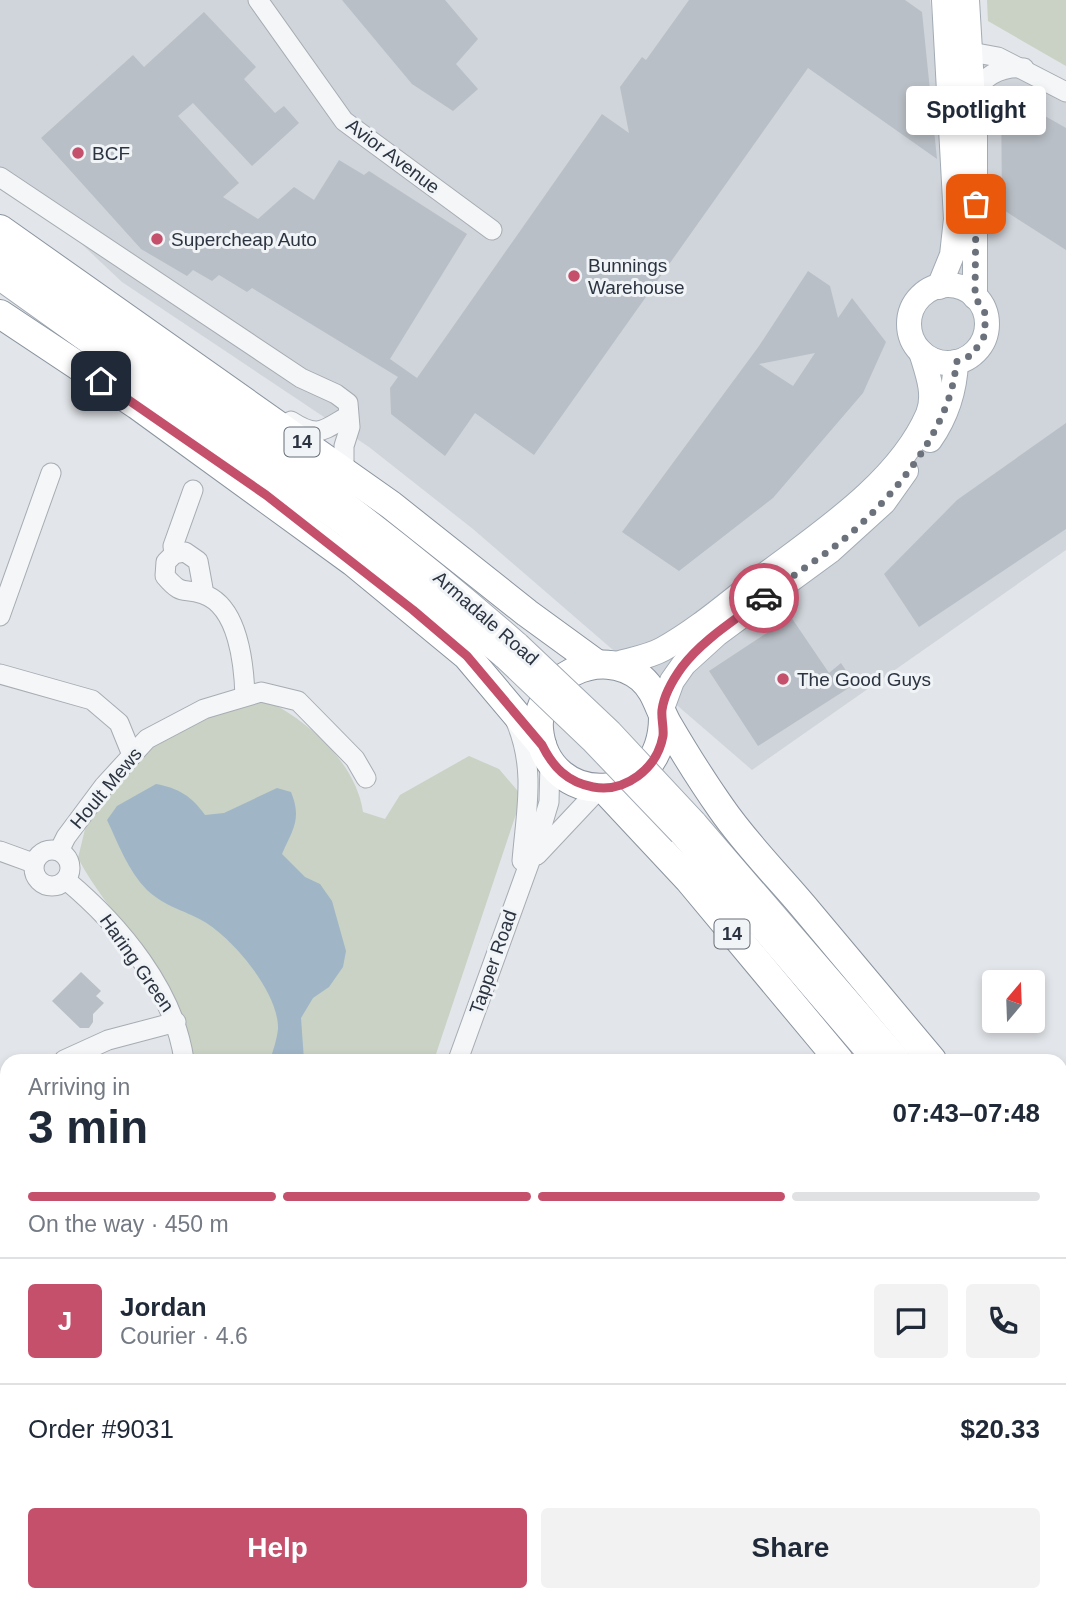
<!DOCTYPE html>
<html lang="en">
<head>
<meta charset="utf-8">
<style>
  :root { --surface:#fff; --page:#f2f2f3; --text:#1f2937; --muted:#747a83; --line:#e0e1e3; --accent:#c5506c }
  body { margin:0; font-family:Arial,sans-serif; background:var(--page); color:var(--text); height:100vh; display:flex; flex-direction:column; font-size:26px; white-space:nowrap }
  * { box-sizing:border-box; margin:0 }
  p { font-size:23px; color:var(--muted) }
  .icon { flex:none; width:38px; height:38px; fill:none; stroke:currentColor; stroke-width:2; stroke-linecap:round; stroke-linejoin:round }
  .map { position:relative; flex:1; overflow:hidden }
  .side { position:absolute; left:0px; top:1054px; width:1068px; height:548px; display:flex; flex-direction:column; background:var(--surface); border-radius:21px 21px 0 0; box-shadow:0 4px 10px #0003 }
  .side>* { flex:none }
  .needle { width:46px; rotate:19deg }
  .tools { position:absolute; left:982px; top:970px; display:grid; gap:14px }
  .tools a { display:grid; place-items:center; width:63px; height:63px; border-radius:7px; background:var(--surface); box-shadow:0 4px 10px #0003; font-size:35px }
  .pin { position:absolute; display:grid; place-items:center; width:60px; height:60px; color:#fff; margin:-30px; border-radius:14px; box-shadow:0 4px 10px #0006 }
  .courier { position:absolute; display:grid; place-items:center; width:70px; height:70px; margin:-35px; border:5px solid #c5506c; border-radius:50%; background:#fff; color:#222; box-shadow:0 2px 9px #0007 }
  .bubble { position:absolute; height:49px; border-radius:7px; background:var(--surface); box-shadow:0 4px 10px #0003; font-size:23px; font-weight:600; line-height:49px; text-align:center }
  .head em { font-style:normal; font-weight:600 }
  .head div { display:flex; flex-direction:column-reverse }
  .head { display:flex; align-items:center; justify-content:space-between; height:119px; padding:0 28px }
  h1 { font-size:46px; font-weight:600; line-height:52px }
  .bar { display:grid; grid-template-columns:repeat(4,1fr); gap:10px 7px; align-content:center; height:84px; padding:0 28px }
  .bar i { height:9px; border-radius:5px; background:var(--line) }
  .bar .active { background:var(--accent) }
  .bar p { grid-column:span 4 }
  .line { display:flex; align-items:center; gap:18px; padding:0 28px; border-top:2px solid var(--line) }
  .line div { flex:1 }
  .round { display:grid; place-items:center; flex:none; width:74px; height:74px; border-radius:7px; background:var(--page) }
  .primary-button { display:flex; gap:14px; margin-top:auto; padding:14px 28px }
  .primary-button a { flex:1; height:80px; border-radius:7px; background:var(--accent); color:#fff; font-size:28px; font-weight:600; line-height:80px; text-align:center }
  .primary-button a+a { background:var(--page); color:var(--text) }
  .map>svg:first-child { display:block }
</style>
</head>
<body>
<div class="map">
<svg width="1066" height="1601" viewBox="0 0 1066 1601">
  <rect width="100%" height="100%" fill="#e2e5e9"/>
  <path fill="#d0d5db" d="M0,0h930l4,31 132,71v448l-314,220 -279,-241 -104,-82 -247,-165 -122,-115z"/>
  <g fill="#c9d2c4">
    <path d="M987,0h79v66l-78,-45z"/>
    <path d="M265,700c43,20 91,63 98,112l22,7 15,-24 69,-39 30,13 23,27 -88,264h-245c-6,-86 -73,-130 -111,-202l9,-37 46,-62 46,-31 55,-25z"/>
  </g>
  <path fill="#a0b6c7" d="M156,784c22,4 36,12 49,31l19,-2 53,-25 14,4c11,27 2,37 -9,62l23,23 15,7 12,17 14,50 -3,16 -14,20 -16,11 -12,20 3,42h-34c3,-9 7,-21 8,-31 1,-36 -45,-91 -75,-108 -21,-12 -36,-13 -56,-31 -19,-19 -29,-47 -40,-70l10,-14z"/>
  <g fill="#b9bfc6" fill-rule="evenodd">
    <path d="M342,0h103l33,39 -22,25 22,25 -25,22 -41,-27z"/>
    <path d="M689,0h216l17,12 15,147 -129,-91 -274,387 -59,-42 -30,43 -54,-42 -1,-26 8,-11 -146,-89 -5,4 -28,-17 -7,6 -19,-11 -6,6 -46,-27 -100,-111 92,-83 11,12 60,-55 52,55 -12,12 31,34 9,-7 15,17 -47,43 -59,-63 -15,13 61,67 -16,14 35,22 36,-32 20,13 25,-40 25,15 5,-4 98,63 -77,125 27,19 185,-264 27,19 -9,-46 22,-30 4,3z"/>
    <path d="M1001,91l65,37v122l-64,-41z"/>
    <path d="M808,271l22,15 8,32 14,-20 34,44 -23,51 -90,105 -94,73 -57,-39 137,-186zM815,353l-22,33 -34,-22z"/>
    <path d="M1066,423v106l-147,98 -35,-53 73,-74z"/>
    <path d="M791,617l38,56 12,-10 14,21 -97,62 -49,-75z"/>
    <path d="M81,972l20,19 -5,5 8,7 -11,11v8l-4,6h-9l-28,-27z"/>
  </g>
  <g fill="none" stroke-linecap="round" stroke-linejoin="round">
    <defs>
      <g id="minor">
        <path d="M258,0l86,121 148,109"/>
        <path d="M961,60l10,-8 27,5 68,35"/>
        <path d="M973,95c11,-20 28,-29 51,-27"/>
        <path d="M0,177l301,201 35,16 12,9 2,24 -6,19v25"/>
        <path d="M291,421c28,18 32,9 57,-5"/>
        <path d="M174,554l-1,-8 20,-56"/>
        <path d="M204,594l-6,-33 -13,-9 -11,2 -8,8 -1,14c18,21 17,11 38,18 36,12 41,72 42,102"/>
        <path d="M0,616l51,-143"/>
        <path d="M0,674l92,26 27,23 13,32"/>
        <path d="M516,722c20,47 10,90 6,139"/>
        <circle cx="52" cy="868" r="18"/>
        <path d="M0,851l33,12"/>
        <path d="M59,851l7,-14 38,-51 43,-47 57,-30 57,-17 37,9 57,58 11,19"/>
        <path d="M537,855l63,-67"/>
        <path d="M66,880c54,45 108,110 118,180"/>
        <path d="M64,1060l44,-20 68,-18"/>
        <path d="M458,1060l80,-221 11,-37 1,-40"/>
        <path d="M0,1225l7,-34"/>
        <path d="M0,1275l7,1"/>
        <path d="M0,1453l7,1"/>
        <path d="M0,1575l7,-20"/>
        <path d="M275,1601l2,-7"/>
      </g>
      <g id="major">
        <path d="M967,0l8,135v162"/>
        <path d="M0,257c177,123 356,245 518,388"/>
        <path d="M0,278l347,248 158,131"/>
        <circle cx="948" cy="324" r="39"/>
        <path d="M939,287l13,-32 4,-36 -12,-219"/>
        <path d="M930,440c16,-23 25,-50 26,-78"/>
        <path d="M613,665c16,-5 36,-8 50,-16 36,-20 67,-48 99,-72 57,-43 137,-95 166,-163 8,-20 -1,-42 -7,-62"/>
        <path d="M661,711l11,-30 12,-17 33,-30 113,-83 54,-49 22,-31"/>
        <path d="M694,822l205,238"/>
        <path d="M681,833l194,227"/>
        <path d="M1060,1249l6,6"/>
      </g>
      <g id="highway">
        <path d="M0,229l391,276 136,108 70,51"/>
        <path d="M0,314l137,91 216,157 114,94 75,89"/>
        <path d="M663,716c1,93 -117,94 -124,13 -4,-52 62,-84 102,-51 15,13 17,29 26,45 17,29 35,58 54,85 24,35 55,66 82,98 43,51 86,103 129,154"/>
        <path d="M603,788l86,92 150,180"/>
        <path d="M1060,1220l6,7"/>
        <path d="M1060,1294l6,3"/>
      </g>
    </defs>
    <use href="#minor" stroke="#a7acb3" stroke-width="21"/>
    <use href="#major" stroke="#a2abb4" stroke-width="26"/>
    <use href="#highway" stroke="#8a949f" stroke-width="30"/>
    <use href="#minor" stroke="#f4f6f8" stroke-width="19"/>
    <use href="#major" stroke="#fff" stroke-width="24"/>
    <use href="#highway" stroke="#fff" stroke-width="28"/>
    <defs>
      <g id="major-bridge">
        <path d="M518,645l92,87 84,90"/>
        <path d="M505,657l87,83 89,93"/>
      </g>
    </defs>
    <use href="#major-bridge" stroke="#a2abb4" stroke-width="26" stroke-linecap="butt"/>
    <use href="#major-bridge" stroke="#fff" stroke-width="24"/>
  </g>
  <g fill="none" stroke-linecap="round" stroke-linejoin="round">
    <path stroke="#6b727b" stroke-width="7" stroke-dasharray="0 12.6" d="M764,598c21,-17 44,-32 66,-48 53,-39 123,-120 126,-188l16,-7 13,-20v-22l-10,-16 1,-93"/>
    <path stroke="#c5506c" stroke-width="9" d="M101,381l165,114 147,115 54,46 75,89c11,22 25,37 51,42 32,6 64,-18 70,-51 1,-8 -2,-18 -1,-26 2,-15 12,-32 20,-43 21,-28 55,-48 82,-69"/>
  </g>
  <g fill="#c5506c" stroke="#f1f4f7" stroke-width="2.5">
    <circle cx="78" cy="153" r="7"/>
    <circle cx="157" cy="239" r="7"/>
    <circle cx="574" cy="276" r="7"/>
    <circle cx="783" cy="679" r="7"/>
  </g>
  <g text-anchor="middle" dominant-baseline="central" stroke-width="6" stroke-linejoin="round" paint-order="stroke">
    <g fill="#f1f4f7" stroke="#666e77" stroke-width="2">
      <rect x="284.5" y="427.5" width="35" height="29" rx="5"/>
      <rect x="714.5" y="919.5" width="35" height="29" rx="5"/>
    </g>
    <g font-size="18" font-weight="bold" fill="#2b3440">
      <text x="302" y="442">14</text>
      <text x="732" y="934">14</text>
    </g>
    <g font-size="19" fill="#2b3440" stroke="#f1f4f7" text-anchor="start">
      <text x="92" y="153">BCF</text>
      <text x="171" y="239">Supercheap Auto</text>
      <text x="588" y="265">Bunnings<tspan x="588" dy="22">Warehouse</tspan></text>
      <text x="797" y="679">The Good Guys</text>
    </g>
    <g font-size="19" fill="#2b3440" stroke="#f1f4f7">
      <text transform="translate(393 156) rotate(37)">Avior Avenue</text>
      <text transform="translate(486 618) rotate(41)">Armadale Road</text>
      <text transform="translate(106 788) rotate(-50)">Hoult Mews</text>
      <text transform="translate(493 962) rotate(-71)">Tapper Road</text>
      <text transform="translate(137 963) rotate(55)">Haring Green</text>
    </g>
  </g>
</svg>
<div class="tools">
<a><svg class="needle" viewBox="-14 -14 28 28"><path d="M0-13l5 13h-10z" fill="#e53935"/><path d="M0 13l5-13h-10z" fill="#747a83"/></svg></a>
</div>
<div class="pin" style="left:976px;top:204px;background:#ea580c"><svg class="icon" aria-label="bag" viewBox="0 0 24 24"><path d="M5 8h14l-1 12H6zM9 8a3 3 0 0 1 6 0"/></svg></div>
<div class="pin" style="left:101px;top:381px;background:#1f2937"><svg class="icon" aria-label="home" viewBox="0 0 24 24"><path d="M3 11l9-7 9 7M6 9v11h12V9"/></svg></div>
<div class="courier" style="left:764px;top:598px"><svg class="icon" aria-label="car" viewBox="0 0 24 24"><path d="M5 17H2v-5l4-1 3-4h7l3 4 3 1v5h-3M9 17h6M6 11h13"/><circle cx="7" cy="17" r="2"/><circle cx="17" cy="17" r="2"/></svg></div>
<div class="bubble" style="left:906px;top:86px;width:140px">Spotlight</div>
<section class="side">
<div class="head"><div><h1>3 min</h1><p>Arriving in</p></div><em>07:43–07:48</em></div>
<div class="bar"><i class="active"></i><i class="active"></i><i class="active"></i><i></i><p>On the way · 450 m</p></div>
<div class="line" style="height:126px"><b class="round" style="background:var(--accent);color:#fff">J</b><div><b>Jordan</b><p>Courier · 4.6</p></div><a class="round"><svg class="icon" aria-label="chat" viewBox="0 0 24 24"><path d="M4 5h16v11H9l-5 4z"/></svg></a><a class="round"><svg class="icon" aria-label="phone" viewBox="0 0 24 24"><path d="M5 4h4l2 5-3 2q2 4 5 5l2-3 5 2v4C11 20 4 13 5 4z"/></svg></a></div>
<div class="line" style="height:91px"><div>Order #9031</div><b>$20.33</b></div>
<div class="primary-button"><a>Help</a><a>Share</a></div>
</section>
</div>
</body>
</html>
